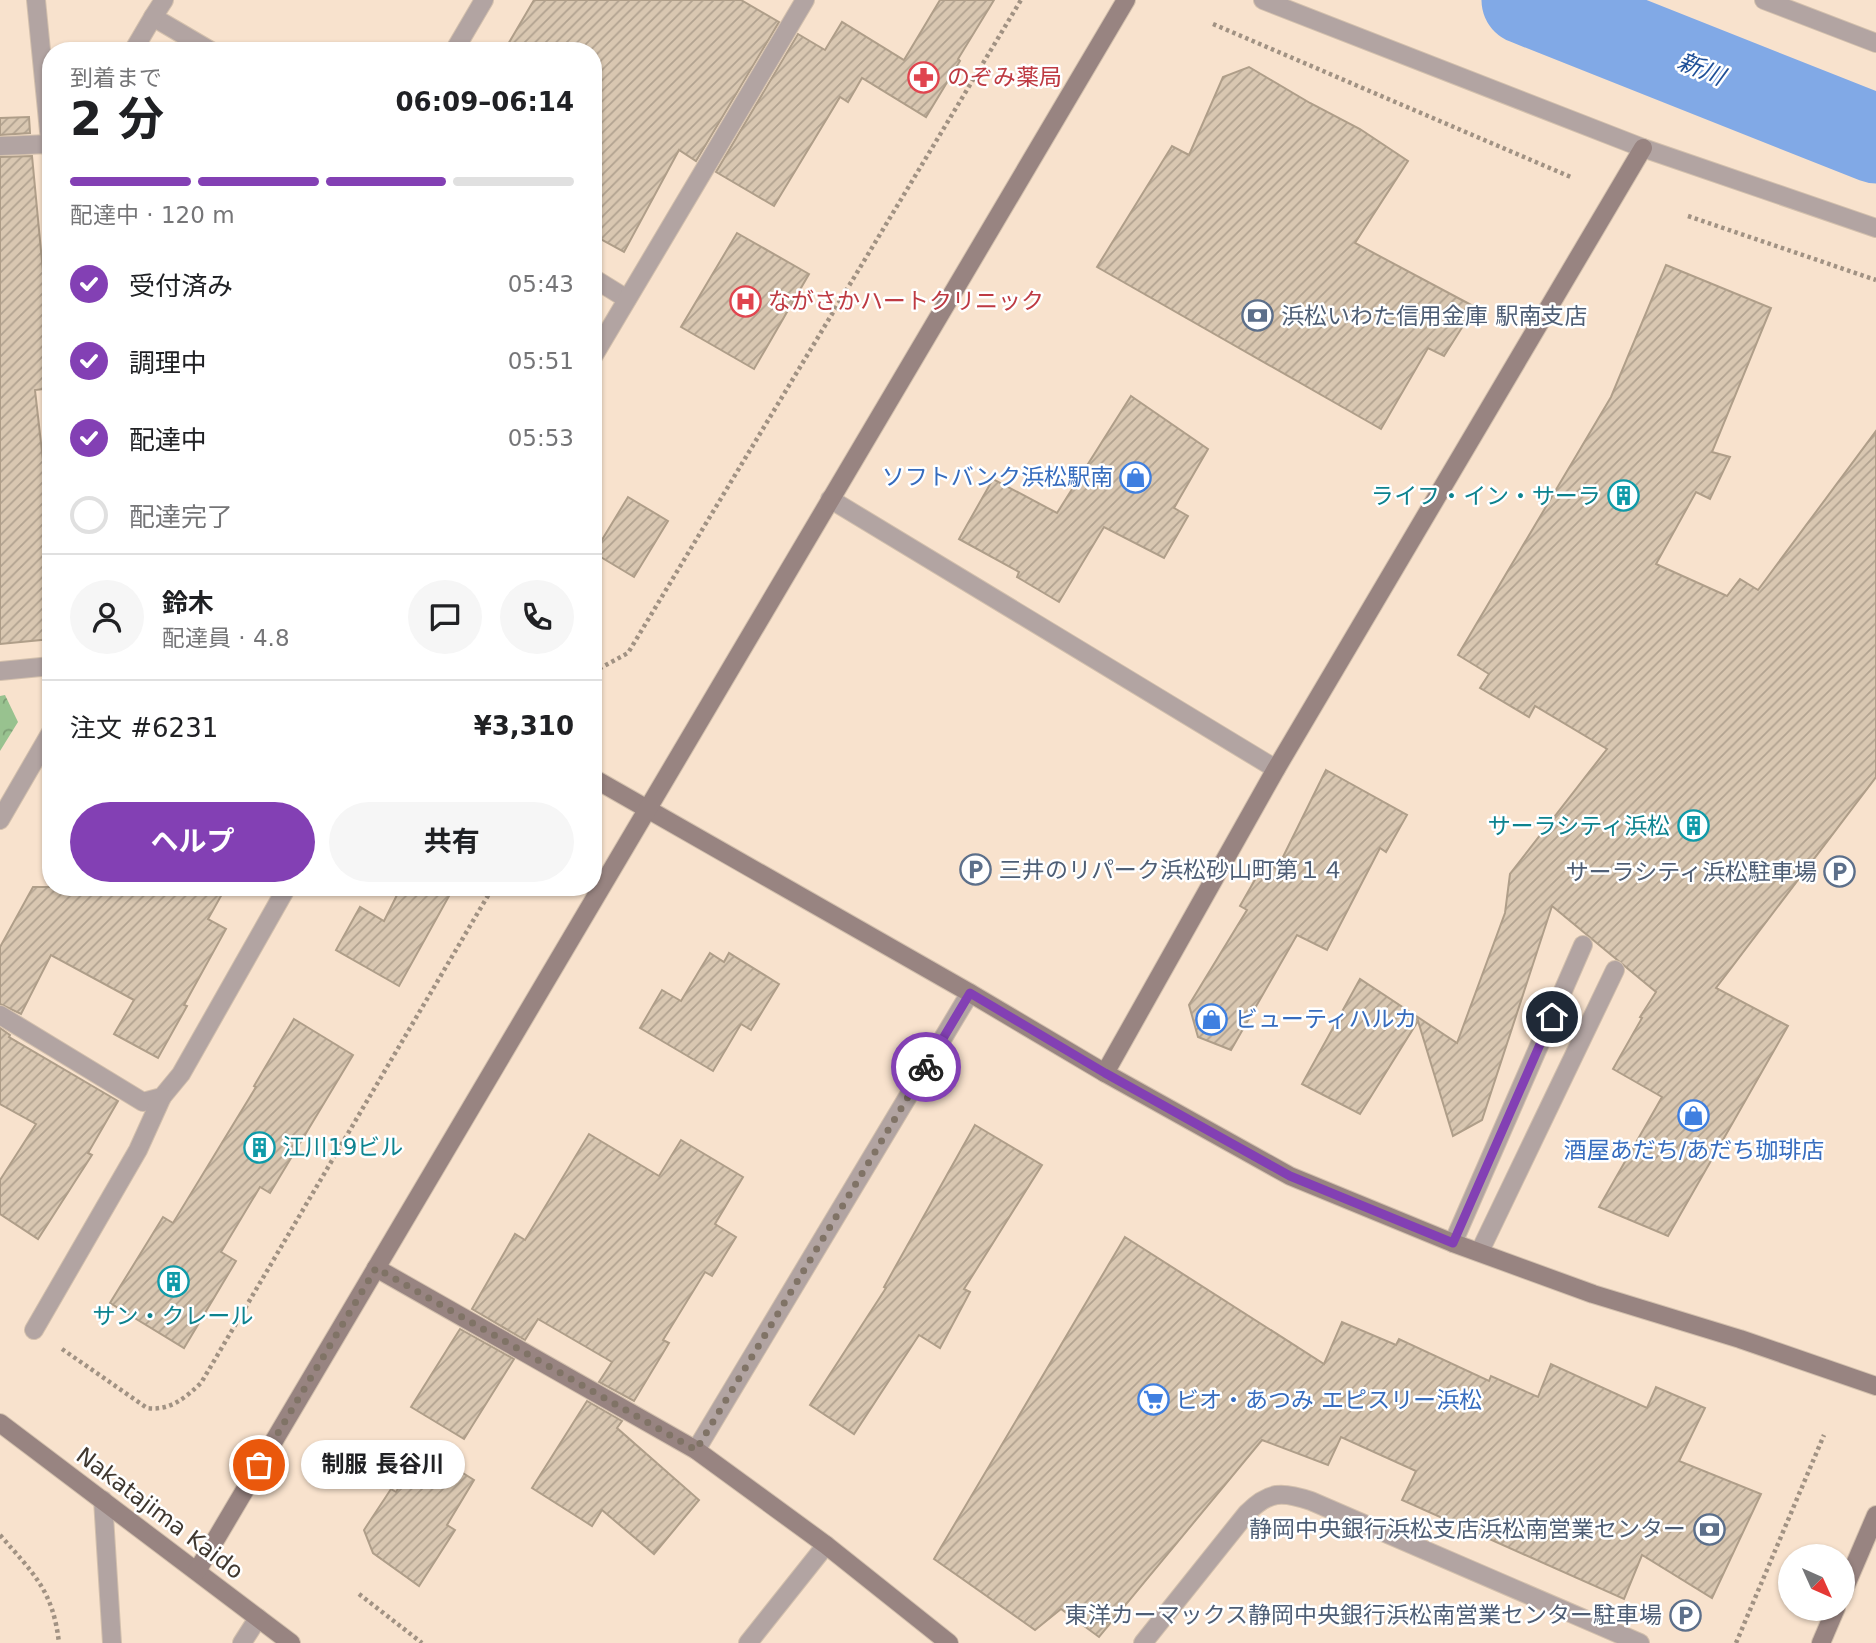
<!DOCTYPE html>
<html lang="ja">
<head>
<meta charset="utf-8">
<style>
  :root { --surface:#fff; --page:#f6f6f6; --text:#202124; --muted:#757577; --line:#e0e0e0; --accent:#8340b4 }
  body { margin:0; font-family:"DejaVu Sans","Noto Sans JP",sans-serif; background:var(--page); color:var(--text); height:100vh; display:flex; flex-direction:column; font-size:26px; white-space:nowrap }
  * { box-sizing:border-box; margin:0 }
  p { font-size:23px; color:var(--muted) }
  .icon { flex:none; width:38px; height:38px; fill:none; stroke:currentColor; stroke-width:2; stroke-linecap:round; stroke-linejoin:round }
  .map { position:relative; flex:1; overflow:hidden }
  .details { position:absolute; left:42px; top:42px; width:560px; height:854px; display:flex; flex-direction:column; background:var(--surface); border-radius:28px; box-shadow:0 2px 5px #0004 }
  .details>* { flex:none }
  .needle { width:46px; rotate:135deg }
  .buttons { position:absolute; left:1778px; top:1544px; display:grid; gap:14px }
  .buttons a { display:grid; place-items:center; width:77px; height:77px; border-radius:50%; background:var(--surface); box-shadow:0 2px 5px #0004; font-size:35px }
  .pin { position:absolute; display:grid; place-items:center; width:60px; height:60px; color:#fff; margin:-30px; border:4px solid #fff; border-radius:50%; box-shadow:0 2px 7px #0007 }
  .courier { position:absolute; display:grid; place-items:center; width:70px; height:70px; margin:-35px; border:5px solid #8340b4; border-radius:50%; background:#fff; color:#222; box-shadow:0 2px 9px #0007 }
  .bubble { position:absolute; height:49px; border-radius:24px; background:var(--surface); box-shadow:0 2px 5px #0004; font-size:23px; font-weight:700; line-height:49px; text-align:center }
  .headline em { font-style:normal; font-weight:700 }
  .headline div { display:flex; flex-direction:column-reverse }
  .headline { display:flex; align-items:center; justify-content:space-between; height:119px; padding:0 28px }
  h1 { font-size:46px; font-weight:700; line-height:52px }
  .bar { display:grid; grid-template-columns:repeat(4,1fr); gap:10px 7px; align-content:center; height:84px; padding:0 28px }
  .bar i { height:9px; border-radius:5px; background:var(--line) }
  .bar .current { background:var(--accent) }
  .bar p { grid-column:span 4 }
  .line { display:flex; align-items:center; gap:18px; padding:0 28px; border-top:2px solid var(--line) }
  .line div { flex:1 }
  .round { display:grid; place-items:center; flex:none; width:74px; height:74px; border-radius:37px; background:var(--page) }
  ol { padding:0 28px; list-style:none }
  li { display:flex; align-items:center; gap:21px; height:77px }
  li p { margin-inline-start:auto }
  li .icon { padding:7px; border-radius:50%; background:var(--accent); color:#fff; stroke-width:4 }
  li:last-child { color:var(--muted) }
  li i { width:38px; height:38px; border:4px solid var(--line); border-radius:50% }
  .action { display:flex; gap:14px; margin-top:auto; padding:14px 28px }
  .action a { flex:1; height:80px; border-radius:42px; background:var(--accent); color:#fff; font-size:28px; font-weight:700; line-height:80px; text-align:center }
  .action a+a { background:var(--page); color:var(--text) }
  .map>svg:first-child { display:block }
</style>
</head>
<body>
<div class="map">
<svg width="1876" height="1643" viewBox="0 0 1876 1643">
  <defs>
    <pattern id="forest-crowns" width="20" height="18" patternUnits="userSpaceOnUse" patternTransform="scale(1.75)"><rect width="20" height="18" fill="#98c28f"/><path d="M2 6a3 3 0 1 1 6 0M12 15a3 3 0 1 1 6 0" fill="none" stroke="#7d9e75"/></pattern>
    <pattern id="building-hatch" width="6" height="6" patternUnits="userSpaceOnUse" patternTransform="scale(1.75)"><rect width="6" height="6" fill="#d9c7b1"/><path d="M-1 1l2-2M0 6l6-6M5 7l2-2" fill="none" stroke="#b1a290"/></pattern>
  </defs>
  <rect width="100%" height="100%" fill="#f8e2cd"/>
  <path fill="url(#forest-crowns)" d="M5,695l13,27 -18,29v-55z"/>
  <g fill="none" stroke-linecap="round" stroke-linejoin="round">
    <path stroke="#81a9e6" stroke-width="89" d="M1526,0l350,139"/>
  </g>
  <g fill="url(#building-hatch)" stroke="#af9e89" stroke-width="2">
    <path d="M534,0h207l38,22 -83,139 -17,-11 -55,102 -31,-17v-184h-89z"/>
    <path d="M940,0h54l-36,59 2,2 -34,56 -64,-39 -14,24 -8,-5 -66,109 -58,-34 82,-138 27,16 17,-28 62,38z"/>
    <path d="M1249,67l61,36 50,26 48,32 -53,82 120,64 -31,49 -16,-8 -47,81 -284,-162 75,-121 17,9 34,-78z"/>
    <path d="M29,117l1,16 -30,2v-17z"/>
    <path d="M32,156l17,179 2,-1v54l-16,2 16,141v108l-51,5v-487z"/>
    <path d="M737,233l72,41 -55,95 -73,-42z"/>
    <path d="M1666,265l105,43 -59,144 18,5 -20,42 -14,-7 -40,72 71,32 13,-17 18,11 118,-159v346l-160,211 72,38 -120,210 -69,-29 63,-110 -49,-28 29,-51 -2,-1 16,-25 -104,-86 -70,214 -29,16 -35,-115 -58,93 -58,-30 58,-105 97,64 48,-130 5,-39 97,-125 -72,-43 -6,11 -49,-29 9,-14 -31,-19 153,-258z"/>
    <path d="M1131,396l77,53 -34,59 14,8 -24,42 -60,-31 -45,75 -42,-25 2,-5 -60,-33 34,-60 64,34z"/>
    <path d="M628,497l40,24 -34,56 -40,-24z"/>
    <path d="M1326,770l81,45 -21,37 -6,-4 -53,102 -30,-15 -66,115 -33,-13 -9,-32 58,-95 -7,-4 25,-44 12,7z"/>
    <path d="M33,887h193l-18,32 18,10 -42,76 3,1 -29,52 -44,-24 20,-34 -83,-45 -30,59 -21,-10v-57z"/>
    <path d="M401,887h53l-55,99 -63,-36 24,-43 24,14z"/>
    <path d="M710,953l14,9 5,-9 50,31 -28,46 -10,-6 -28,47 -73,-43 22,-38 19,11z"/>
    <path d="M294,1019l59,36 -83,138 -10,-6 -39,65 15,9 -52,87 -74,-45 53,-86 10,6 83,-136 -2,-1z"/>
    <path d="M0,1028l10,7 -1,2 109,64 -30,52 4,2 -54,84 -38,-25v-34l36,-56 -36,-20z"/>
    <path d="M975,1125l67,40 -78,124 6,3 -30,56 -21,-13 -65,99 -44,-29 76,-117 -2,-1z"/>
    <path d="M589,1134l70,42 22,-36 62,37 -28,47 21,13 -24,39 -7,-4 -42,68 6,3 -35,58 -35,-19 13,-20 -74,-43 -13,21 -53,-31 43,-75 10,6z"/>
    <path d="M1125,1237l199,127 18,-42 54,23 3,-6 90,42 2,-5 47,21 13,-33 96,44 9,-21 49,21 -26,53 82,33 -49,104 -70,-43 -18,44 -222,-99 14,-29 -75,-34 -13,28 -66,-25 -163,197 -38,-28 -26,21 -101,-71z"/>
    <path d="M460,1329l54,30 -50,80 -53,-32z"/>
    <path d="M587,1401l35,20 -5,7 82,72 -45,54 -52,-44 -10,16 -60,-38z"/>
    <path d="M423,1448l51,32 -27,45 8,5 -36,56 -46,-33 -9,-23 27,-41 5,3z"/>
  </g>
  <g fill="none" stroke-linecap="round" stroke-linejoin="round">
    <defs>
      <g id="lane">
        <path d="M1453,1243l130,-298"/>
        <path d="M1480,1251l135,-281"/>
      </g>
      <g id="street">
        <path d="M36,0l15,151"/>
        <path d="M164,0l-11,17 58,34"/>
        <path d="M1263,0l380,148 233,80"/>
        <path d="M1764,0l112,43"/>
        <path d="M133,51l20,-34"/>
        <path d="M454,51l30,-51"/>
        <path d="M0,146l49,-2"/>
        <path d="M593,278l34,21"/>
        <path d="M593,357l212,-357"/>
        <path d="M830,499l446,270"/>
        <path d="M0,671l51,-5"/>
        <path d="M0,820l51,-88"/>
        <path d="M0,1015l143,87 19,-5 19,-23 106,-187"/>
        <path d="M34,1330l104,-180 24,-53"/>
        <path d="M696,1450l274,-457"/>
        <path d="M103,1500l9,143"/>
        <path d="M242,1643l16,-25"/>
        <path d="M748,1643l78,-98"/>
        <path d="M1143,1643l104,-130c22,-22 35,-22 64,-12l329,142"/>
      </g>
      <g id="secondary">
        <path d="M593,778l377,215 135,80 185,103 163,67 140,51 147,45 136,47"/>
        <path d="M1105,1073l171,-304 367,-621"/>
        <path d="M376,1268l320,182 130,95 123,98"/>
        <path d="M0,1423l291,220"/>
        <path d="M197,1571l929,-1571"/>
        <path d="M1843,1592l33,-77"/>
        <path d="M1821,1643l15,-35"/>
      </g>
    </defs>
    <use href="#lane" stroke="#d3c0ad" stroke-width="20"/>
    <use href="#street" stroke="#d3c0ad" stroke-width="20"/>
    <use href="#secondary" stroke="#d3c0ad" stroke-width="20"/>
    <g stroke="#a19283" stroke-width="4.5" stroke-dasharray="3.5 3.5" stroke-linecap="butt">
      <path d="M1213,24l360,154"/>
      <path d="M1688,216l188,64"/>
      <path d="M593,672l35,-19 393,-653"/>
      <path d="M62,1349l85,59c23,3 38,-10 54,-25l292,-496"/>
      <path d="M0,1535c33,38 53,55 59,108"/>
      <path d="M359,1594l63,49"/>
      <path d="M1736,1643l88,-208"/>
    </g>
    <use href="#lane" stroke="#b2a4a2" stroke-width="18"/>
    <use href="#street" stroke="#b2a4a2" stroke-width="18"/>
    <use href="#secondary" stroke="#988481" stroke-width="18"/>
  </g>
  <g fill="none" stroke-linecap="round" stroke-linejoin="round">
    <path stroke="#807366" stroke-width="7" stroke-dasharray="0 12.6" d="M259,1465l117,-197 320,182 230,-383"/>
    <path stroke="#8340b4" stroke-width="9" d="M926,1067l44,-74 135,80 185,103 163,67 99,-226"/>
  </g>
  <defs>
    <symbol id="pharmacy-ring" viewBox="-11 -11 22 22"><circle r="9.5" fill="#fff" stroke="#e0444e" stroke-width="1.5"/><path d="M-2-6h4v4h4v4h-4v4h-4v-4h-4v-4h4Z" fill="#e0444e"/></symbol>
    <symbol id="hospital-ring" viewBox="-11 -11 22 22"><circle r="9.5" fill="#fff" stroke="#e0444e" stroke-width="1.5"/><path d="M-5-5h3v3.5h4V-5h3V5h-3V1.5h-4V5h-3Z" fill="#e0444e"/></symbol>
    <symbol id="bank-ring" viewBox="-11 -11 22 22"><circle r="9.5" fill="#fff" stroke="#5c6f8a" stroke-width="1.5"/><path d="M-6-4H6V4H-6ZM0-2.3a2.3 2.3 0 1 0 0 4.6a2.3 2.3 0 1 0 0-4.6Z" fill="#5c6f8a"/></symbol>
    <symbol id="shop-ring" viewBox="-11 -11 22 22"><circle r="9.5" fill="#fff" stroke="#3f7fe0" stroke-width="1.5"/><path d="M-5-2.5h2.3a2.7 3.5 0 0 1 5.4 0H5L5.5 6h-11ZM-1.5-2.5h3a1.5 2.3 0 0 0-3 0Z" fill="#3f7fe0"/></symbol>
    <symbol id="building-ring" viewBox="-11 -11 22 22"><circle r="9.5" fill="#fff" stroke="#0f9aa8" stroke-width="1.5"/><path d="M-4-6H4V6H1V3H-1V6H-4ZM-2.5-4.3h1.7v1.8h-1.7ZM.8-4.3h1.7v1.8H.8ZM-2.5-1h1.7V.8h-1.7ZM.8-1h1.7V.8H.8Z" fill="#0f9aa8"/></symbol>
    <symbol id="parking-ring" viewBox="-11 -11 22 22"><circle r="9.5" fill="#fff" stroke="#5c6f8a" stroke-width="1.5"/><path d="M-3.5-5.5H1a3.5 3.5 0 0 1 0 7H-1V5.5H-3.5ZM-1-3.4V-.6H.8a1.4 1.4 0 0 0 0-2.8Z" fill="#5c6f8a"/></symbol>
    <symbol id="supermarket-ring" viewBox="-11 -11 22 22"><circle r="9.5" fill="#fff" stroke="#3f7fe0" stroke-width="1.5"/><path d="M-6-5.5h2.5l.6 2H6L4.5 2H-2.5L-4.4-4H-6ZM-1.5 3.2a1.3 1.3 0 1 0 .1 0ZM3 3.2a1.3 1.3 0 1 0 .1 0Z" fill="#3f7fe0"/></symbol>
  </defs>
  <g fill-rule="evenodd">
    <use href="#pharmacy-ring" x="906" y="60" width="35" height="35"/>
    <use href="#hospital-ring" x="728" y="284" width="35" height="35"/>
    <use href="#bank-ring" x="1240" y="298" width="35" height="35"/>
    <use href="#shop-ring" x="1118" y="460" width="35" height="35"/>
    <use href="#building-ring" x="1606" y="478" width="35" height="35"/>
    <use href="#building-ring" x="1676" y="808" width="35" height="35"/>
    <use href="#parking-ring" x="958" y="852" width="35" height="35"/>
    <use href="#parking-ring" x="1822" y="854" width="35" height="35"/>
    <use href="#shop-ring" x="1194" y="1002" width="35" height="35"/>
    <use href="#shop-ring" x="1676" y="1098" width="35" height="35"/>
    <use href="#building-ring" x="242" y="1130" width="35" height="35"/>
    <use href="#building-ring" x="156" y="1264" width="35" height="35"/>
    <use href="#supermarket-ring" x="1136" y="1382" width="35" height="35"/>
    <use href="#bank-ring" x="1692" y="1512" width="35" height="35"/>
    <use href="#parking-ring" x="1668" y="1598" width="35" height="35"/>
  </g>
  <g text-anchor="middle" dominant-baseline="central" stroke-width="5" stroke-linejoin="round" paint-order="stroke">
    <g font-size="23" fill="#be3a42" stroke="#fff" text-anchor="start">
      <text x="947" y="77">のぞみ薬局</text>
      <text x="768" y="301">ながさかハートクリニック</text>
    </g>
    <g font-size="23" fill="#4e5e75" stroke="#fff" text-anchor="end">
      <text x="1281" y="316" text-anchor="start">浜松いわた信用金庫 駅南支店</text>
      <text x="999" y="870" text-anchor="start">三井のリパーク浜松砂山町第１４</text>
      <text x="1817" y="872">サーラシティ浜松駐車場</text>
      <text x="1686" y="1529">静岡中央銀行浜松支店浜松南営業センター</text>
      <text x="1662" y="1615">東洋カーマックス静岡中央銀行浜松南営業センター駐車場</text>
    </g>
    <g font-size="23" fill="#366cbe" stroke="#fff" text-anchor="start">
      <text x="1113" y="477" text-anchor="end">ソフトバンク浜松駅南</text>
      <text x="1235" y="1019">ビューティハルカ</text>
      <text x="1694" y="1150" text-anchor="middle">酒屋あだち/あだち珈琲店</text>
      <text x="1176" y="1400">ビオ・あつみ エピスリー浜松</text>
    </g>
    <g font-size="23" fill="#0d838f" stroke="#fff" text-anchor="end">
      <text x="1601" y="496">ライフ・イン・サーラ</text>
      <text x="1670" y="826">サーラシティ浜松</text>
      <text x="282" y="1147" text-anchor="start">江川19ビル</text>
      <text x="173" y="1316" text-anchor="middle">サン・クレール</text>
    </g>
    <g font-size="23" fill="#3f372f" stroke="#fff">
      <text transform="translate(160 1513) rotate(37)">Nakatajima Kaido</text>
    </g>
    <g font-size="24" font-style="italic" fill="#1e4f97" stroke="#fff">
      <text transform="translate(1701 69) rotate(22)">新川</text>
    </g>
  </g>
</svg>
<div class="buttons">
<a><svg class="needle" viewBox="-14 -14 28 28"><path d="M0-13l5 13h-10z" fill="#e53935"/><path d="M0 13l5-13h-10z" fill="#757577"/></svg></a>
</div>
<div class="pin" style="left:259px;top:1465px;background:#ea580c"><svg class="icon" aria-label="bag" viewBox="0 0 24 24"><path d="M5 8h14l-1 12H6zM9 8a3 3 0 0 1 6 0"/></svg></div>
<div class="pin" style="left:1552px;top:1017px;background:#1f2937"><svg class="icon" aria-label="home" viewBox="0 0 24 24"><path d="M3 11l9-7 9 7M6 9v11h12V9"/></svg></div>
<div class="courier" style="left:926px;top:1067px"><svg class="icon" aria-label="bike" viewBox="0 0 24 24"><circle cx="6" cy="16" r="4"/><circle cx="18" cy="16" r="4"/><path d="M6 16l4-8h5l3 8M10 8l3 8H6M13 5h3"/></svg></div>
<div class="bubble" style="left:301px;top:1440px;width:164px">制服 長谷川</div>
<section class="details">
<div class="headline"><div><h1>2 分</h1><p>到着まで</p></div><em>06:09–06:14</em></div>
<div class="bar"><i class="current"></i><i class="current"></i><i class="current"></i><i></i><p>配達中 · 120 m</p></div>
<ol>
<li><svg class="icon" aria-label="check" viewBox="0 0 24 24"><path d="M5 12l5 5 9-10"/></svg>受付済み<p>05:43</p></li>
<li><svg class="icon" aria-label="check" viewBox="0 0 24 24"><path d="M5 12l5 5 9-10"/></svg>調理中<p>05:51</p></li>
<li><svg class="icon" aria-label="check" viewBox="0 0 24 24"><path d="M5 12l5 5 9-10"/></svg>配達中<p>05:53</p></li>
<li><i></i>配達完了</li>
</ol>
<div class="line" style="height:126px"><a class="round"><svg class="icon" aria-label="person" viewBox="0 0 24 24"><circle cx="12" cy="8" r="4"/><path d="M4 21q1-7 8-7t8 7"/></svg></a><div><b>鈴木</b><p>配達員 · 4.8</p></div><a class="round"><svg class="icon" aria-label="chat" viewBox="0 0 24 24"><path d="M4 5h16v11H9l-5 4z"/></svg></a><a class="round"><svg class="icon" aria-label="phone" viewBox="0 0 24 24"><path d="M5 4h4l2 5-3 2q2 4 5 5l2-3 5 2v4C11 20 4 13 5 4z"/></svg></a></div>
<div class="line" style="height:91px"><div>注文 #6231</div><b>¥3,310</b></div>
<div class="action"><a>ヘルプ</a><a>共有</a></div>
</section>
</div>
</body>
</html>
